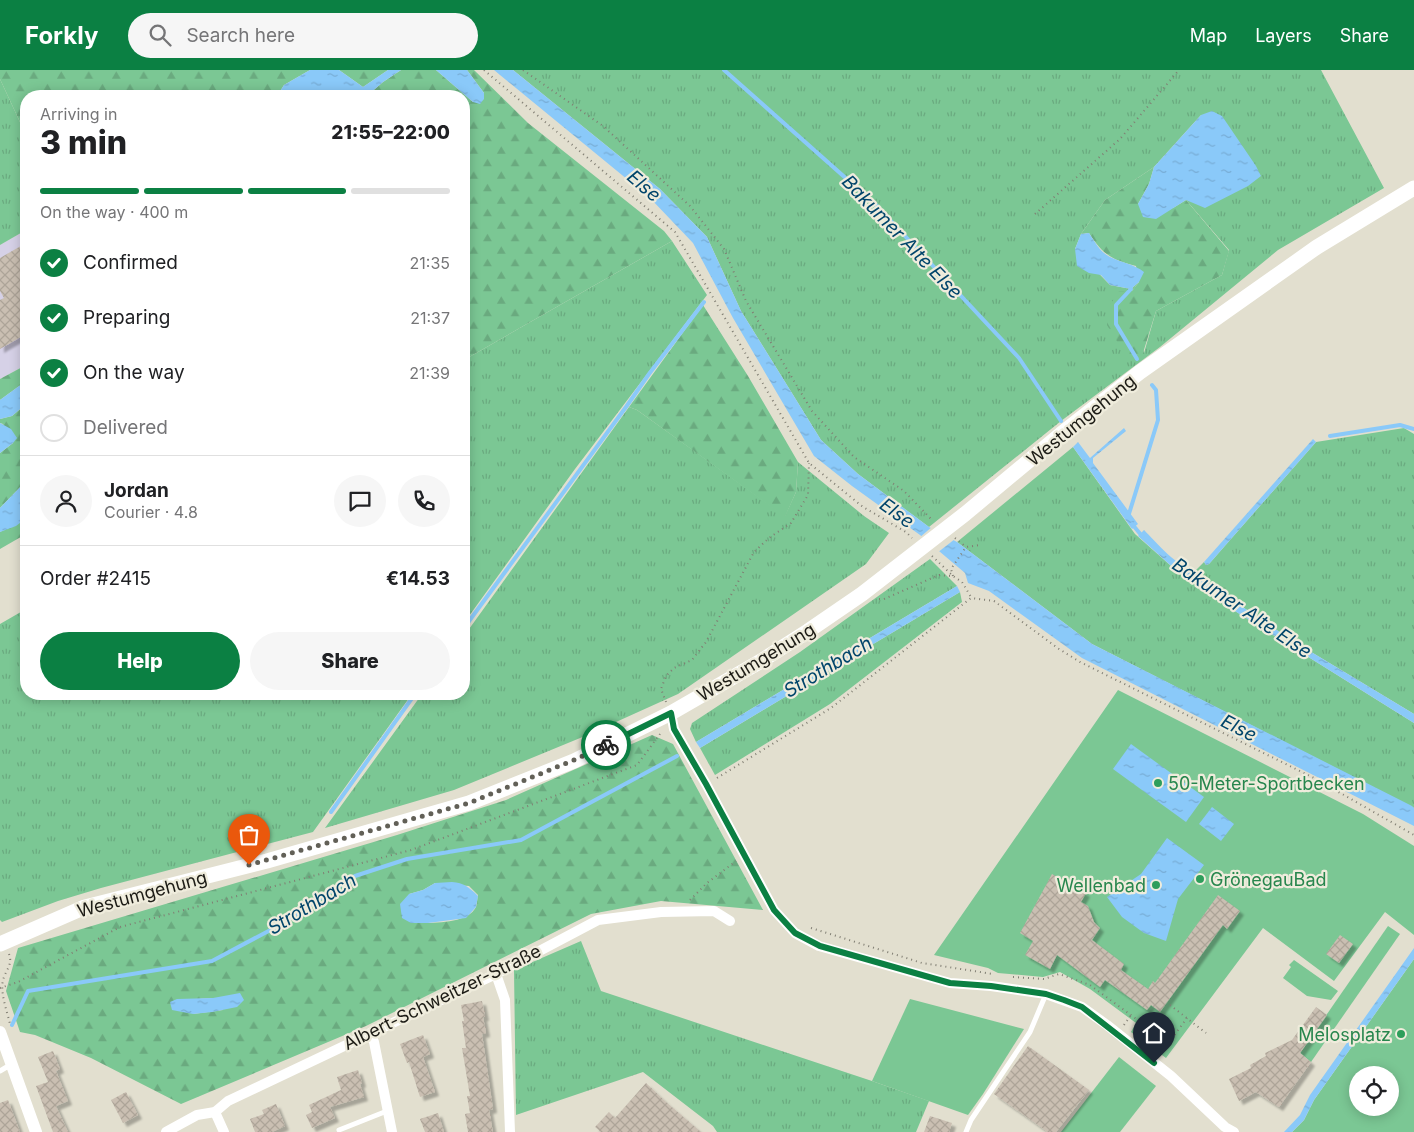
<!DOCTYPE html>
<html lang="en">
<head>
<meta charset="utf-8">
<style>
  :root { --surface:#fff; --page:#f6f6f6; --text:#202124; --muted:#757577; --line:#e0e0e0; --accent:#0b8043 }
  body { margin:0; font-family:Inter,sans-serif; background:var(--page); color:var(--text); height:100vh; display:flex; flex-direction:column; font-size:19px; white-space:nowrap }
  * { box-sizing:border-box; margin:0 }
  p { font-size:16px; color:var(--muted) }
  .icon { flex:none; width:28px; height:28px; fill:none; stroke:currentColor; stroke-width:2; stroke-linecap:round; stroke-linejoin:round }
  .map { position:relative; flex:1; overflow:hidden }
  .sheet { position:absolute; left:20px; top:20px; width:450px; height:610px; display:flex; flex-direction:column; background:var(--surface); border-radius:20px; box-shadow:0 2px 12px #0003 }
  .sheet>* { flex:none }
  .controls { position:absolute; left:1349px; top:996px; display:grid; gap:10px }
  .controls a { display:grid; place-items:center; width:50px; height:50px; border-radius:50%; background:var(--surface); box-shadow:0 2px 12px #0003; font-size:25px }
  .pin { position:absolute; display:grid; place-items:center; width:42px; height:42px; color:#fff; margin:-51px -21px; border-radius:50% 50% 50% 0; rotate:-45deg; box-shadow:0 0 5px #0007 }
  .pin .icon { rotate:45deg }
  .courier { position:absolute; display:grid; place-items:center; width:50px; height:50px; margin:-25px; border:4px solid #0b8043; border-radius:50%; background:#fff; color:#222; box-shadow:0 1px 6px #0007 }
  .head em { font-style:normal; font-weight:800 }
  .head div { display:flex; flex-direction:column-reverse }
  .head { display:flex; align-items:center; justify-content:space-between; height:85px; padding:0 20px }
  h1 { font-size:32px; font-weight:800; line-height:38px }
  .bar { display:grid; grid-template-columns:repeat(4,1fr); gap:8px 5px; align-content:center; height:60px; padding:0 20px }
  .bar i { height:6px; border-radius:4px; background:var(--line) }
  .bar .selected { background:var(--accent) }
  .bar p { grid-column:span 4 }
  .line { display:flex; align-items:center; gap:12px; padding:0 20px; border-top:1px solid var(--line) }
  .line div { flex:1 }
  .round { display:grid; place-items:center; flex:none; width:52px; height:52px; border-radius:26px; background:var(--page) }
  ol { padding:0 20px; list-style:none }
  li { display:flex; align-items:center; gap:15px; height:55px }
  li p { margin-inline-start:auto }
  li .icon { padding:5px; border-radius:50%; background:var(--accent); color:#fff; stroke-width:4 }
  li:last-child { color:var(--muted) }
  li i { width:28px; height:28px; border:2px solid var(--line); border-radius:50% }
  .primary-button { display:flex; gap:10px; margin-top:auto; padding:10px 20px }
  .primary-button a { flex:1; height:58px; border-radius:30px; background:var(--accent); color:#fff; font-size:20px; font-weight:800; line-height:58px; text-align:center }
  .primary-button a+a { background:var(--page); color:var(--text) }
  header { display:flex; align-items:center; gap:30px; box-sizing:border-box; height:70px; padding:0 25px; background:var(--accent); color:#fff }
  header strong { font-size:24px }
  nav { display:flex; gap:28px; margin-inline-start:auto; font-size:18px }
  .search { width:350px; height:45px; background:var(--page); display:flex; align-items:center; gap:12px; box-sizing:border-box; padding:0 18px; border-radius:28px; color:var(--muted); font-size:19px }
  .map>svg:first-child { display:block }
</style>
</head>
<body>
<header>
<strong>Forkly</strong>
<div class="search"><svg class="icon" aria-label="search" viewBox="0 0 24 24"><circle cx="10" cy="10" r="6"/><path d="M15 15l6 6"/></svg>Search here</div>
<nav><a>Map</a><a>Layers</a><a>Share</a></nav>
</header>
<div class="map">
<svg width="1414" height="1062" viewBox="0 0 1414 1062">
  <defs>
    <pattern id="grass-tufts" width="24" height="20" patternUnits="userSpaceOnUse" patternTransform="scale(1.25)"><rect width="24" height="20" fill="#7bc794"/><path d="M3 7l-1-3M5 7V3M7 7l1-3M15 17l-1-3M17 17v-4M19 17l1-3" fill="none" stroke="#6aaa7f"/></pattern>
    <pattern id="forest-firs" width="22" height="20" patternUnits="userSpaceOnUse" patternTransform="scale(1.25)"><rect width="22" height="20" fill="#7bc794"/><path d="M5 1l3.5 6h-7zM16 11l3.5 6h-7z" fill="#6aaa7f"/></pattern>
    <pattern id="water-ripples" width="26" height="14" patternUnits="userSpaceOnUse" patternTransform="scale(1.25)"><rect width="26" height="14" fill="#8ac9f9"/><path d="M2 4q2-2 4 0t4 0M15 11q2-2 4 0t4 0" fill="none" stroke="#77acd5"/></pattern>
    <pattern id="building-cross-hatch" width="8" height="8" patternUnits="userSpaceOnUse" patternTransform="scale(1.25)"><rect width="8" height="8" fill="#cabfb2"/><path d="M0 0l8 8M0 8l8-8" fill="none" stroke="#ada498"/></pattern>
    <filter id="shadow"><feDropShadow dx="4" dy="4" stdDeviation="1" flood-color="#0004"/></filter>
  </defs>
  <rect width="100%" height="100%" fill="#e2dfcf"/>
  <path fill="#d6d1e7" d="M26,160v135l-26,14v-134z"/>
  <g fill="url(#grass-tufts)" fill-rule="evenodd">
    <path d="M513,0h808l63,118 -106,62 -118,97 -99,74 -132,106 -71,-53 -37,-34 -80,-129 -34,-74 -47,-48zM1201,45l-15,85 43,50 -7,25 -66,36 -12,42 -12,-62 7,-9 -8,7 -21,-4 -35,-36 6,-15 24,-34 49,-33z"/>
    <path d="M0,9l26,56v95l-26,15z"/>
    <path d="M672,171l35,54 -132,174 -111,154v-263z"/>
    <path d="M629,337l8,3 148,106 11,-24 2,-30 66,54 25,17 -23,31 -188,130 -93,42 -131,54 -129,38 97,-134h42v-58z"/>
    <path d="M1404,358l10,6v280l-121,-73 -92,-62 -6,-8 9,-9 2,3 3,-1 107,-122z"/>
    <path d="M1073,377l62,87 44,39 32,23 203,127v85l-322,-164 -135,-102z"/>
    <path d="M930,489l27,27 -261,156 -6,-13 2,-6 108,-71z"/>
    <path d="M960,522l2,10 -132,102 -115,71 -15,-27z"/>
    <path d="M26,539v85h386l-99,138 -212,56 -43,13 -56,21 -2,-2v-296z"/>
    <path d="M581,871l20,50 271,90 57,20 -13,31h-199l-4,-6 -70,-54 -127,43 -2,-145z"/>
  </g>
  <g fill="url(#forest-firs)" fill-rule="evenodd">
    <path d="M0,0h310l-26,15 -7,11h-251v39l-26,-56z"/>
    <path d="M339,0h49l-25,17z"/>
    <path d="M401,0h35l37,32 11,-9 -17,-23h7l54,53 136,108 8,10 -208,119v-264h-95l-1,-1 15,-13z"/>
    <path d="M1154,97l-5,17 -11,20 35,4 13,-8 43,51 -7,24 -66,36 -13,42 -14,8 -22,-36 1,-17 11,-17h13l7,-9 -3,-16c-24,-6 -34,-12 -47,-33l-8,1 24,-34z"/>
    <path d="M703,235l45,71 50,86 -2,30 -11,25 -148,-107 -8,-3z"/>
    <path d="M26,295v16l-26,19v-21z"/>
    <path d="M26,334v77l-26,27v-55l13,-10 -10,-19 -3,-1v-4l12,-3z"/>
    <path d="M26,446v18l-26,15v-17l25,-13z"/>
    <path d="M652,665l21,9 90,166 -102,-9 -70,13 -225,112 -185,78 -90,-46 -56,-23 -15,-3 -14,-41 12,-43 379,-113 109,-35zM435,813l34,3 9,9c-1,4 -1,9 -2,12 -9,18 -48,16 -65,16l-2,-29 14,-4zM213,928l10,12 -30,4 3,-15z"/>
  </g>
  <g fill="#7bc794" fill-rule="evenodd">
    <path d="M1118,620l245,124 51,32v89l-29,-23 -51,69 -71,-53 -97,130 -35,-26 5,-9 -46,-34 -30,-17 -17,5 -45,-4 -10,-5 -54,-13z"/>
    <path d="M1388,856l12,8 -89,128 -11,-9z"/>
    <path d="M1414,889v173h-122l12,-12 10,-20zM1358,1005h32v33h-32z"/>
    <path d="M1294,890l44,31 -7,9 -24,-4 -24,-18 8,-11 -2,-2z"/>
    <path d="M910,929l114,30 -41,65 -15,21 -96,-34z"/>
    <path d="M1119,987l37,29 -36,46h-59z"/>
  </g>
  <g fill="url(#water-ripples)">
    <path d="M310,0h29l24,17 25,-17h13l-18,12 -15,13 1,1h-92l7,-11z"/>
    <path d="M436,0h31l17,23v6l-4,5 -7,-2z"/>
    <path d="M494,0h19l147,119 47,48 34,74 80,129 37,34 71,53 28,15 135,102 320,162 2,2v18l-332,-168 -93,-67 -21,-8 -3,-10 -45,-38 -68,-49 -38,-30 -81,-138 -40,-75 -43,-45z"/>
    <path d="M1212,41l10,5 34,50 5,10 -13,10 -43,22 -19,-8 -30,19 -13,-2 -5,-13 11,-20 5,-17 47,-52z"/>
    <path d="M1089,163c6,9 11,19 21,24 12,6 24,7 34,15l-5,10 -8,7 -21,-4 -9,-10 -12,-2 -12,-7 -2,-17 6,-15z"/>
    <path d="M26,311v23l-14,12 -12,3v-19z"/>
    <path d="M0,353l11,6 6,9 -4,5 -13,10z"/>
    <path d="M1124,358l2,3 -33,27v5l45,61 -6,5 -59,-82 5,-5 12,16z"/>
    <path d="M1313,369l3,3 -107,122 -3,1 -2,-3z"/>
    <path d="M26,411l-1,38 -9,7 -16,6v-24z"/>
    <path d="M1144,460c12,12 34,38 51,41l6,8 92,62 121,73v9l-203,-127 -32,-23 -41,-37z"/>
    <path d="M957,516l3,6 -260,156 -4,-6z"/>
    <path d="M1131,674l73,53 -18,25 -73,-53z"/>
    <path d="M1212,737l22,17 -13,17 -22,-17z"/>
    <path d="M1167,768l37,27 -26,34 -12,42 -22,-8 -22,-16 -15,-20 34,-23z"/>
    <path d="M452,812c12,1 17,5 26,14l-2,11 -10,11 -38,5h-17l-9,-5 -2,-14 9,-10 14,-4 12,-7z"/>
    <path d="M1414,878v11l-100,141 -10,20 -12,12h-8l16,-17 10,-20z"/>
    <path d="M240,923l4,7 -7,7 -25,5 -19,2 -21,-4 -2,-8 7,-3 36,-1z"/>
  </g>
  <path fill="#e2dfcf" d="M933,456l22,13 -18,14 -18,-15z"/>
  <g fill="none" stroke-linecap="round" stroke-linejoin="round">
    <g stroke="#8ac9f9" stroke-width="4">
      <path d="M724,0l152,135 143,153 42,63"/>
      <path d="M1131,219l-15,16v19l21,35"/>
      <path d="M1330,366l70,-11 14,4"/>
      <path d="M1128,447l30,-97 -2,-30 -4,-5"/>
      <path d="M1132,454l10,12"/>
      <path d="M464,558l162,-221 23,-33 55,-72"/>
      <path d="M331,742l84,-118"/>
      <path d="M12,955l16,-34 184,-30 64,-34 79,-51 52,-17 114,-19 156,-84"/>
    </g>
  </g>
  <g fill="url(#building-cross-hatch)" filter="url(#shadow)">
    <path d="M26,173v91l-26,15v-49l4,-2 -4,-7v-33z"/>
    <path d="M1052,804l34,19 -5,9 7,4 6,16 6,6 -8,12 32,24 -3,6 27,19 5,-8 2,2 63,-88 22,16 -13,18 -4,-4 -63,87 -9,-7 -4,5 -42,-30 -5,7 -43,-32 -7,14 -25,-14 8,-14 -13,-8z"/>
    <path d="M1340,865l13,9 -14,19 -13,-9z"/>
    <path d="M482,931l3,16h-2l3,16 -4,1 11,75 -4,1 4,22h-25l-3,-18 5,-1 -3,-17h3l-8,-48h4l-4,-27h2l-3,-16z"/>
    <path d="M1316,937l11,8 -27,38 11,9 -32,45 -23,-15 -17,9 -10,-22 22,-11 -1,-3 16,-9 -1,-3 27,-13z"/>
    <path d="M423,965l7,19 -7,3 12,35 -15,5 -11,-35 -2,1 -7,-19z"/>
    <path d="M1028,976l61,44 -33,42h-8l-54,-38z"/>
    <path d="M53,981l7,18 -4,2 12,30 -12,5 12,26h-15l-17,-46 12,-4 -10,-25z"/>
    <path d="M358,1000l4,13 -2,1 4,13 -34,10 5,11 -23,10 -6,-13 6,-3 -3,-7 32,-15 -4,-13z"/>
    <path d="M646,1013l20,19 35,30h-100l-6,-5 14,-15 6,6z"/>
    <path d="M126,1022l12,23 -15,8 -12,-23z"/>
    <path d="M8,1030l12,32h-20v-29z"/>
    <path d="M276,1034l9,22 -13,6h-17l-5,-13 14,-5 -2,-4z"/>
    <path d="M438,1043l6,19h-19l-5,-13z"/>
    <path d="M930,1046l22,7 -3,9h-25z"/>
  </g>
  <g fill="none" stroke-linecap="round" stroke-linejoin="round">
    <g stroke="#807e73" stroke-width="2" stroke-dasharray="1 4" stroke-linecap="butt">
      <path d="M484,0l191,162 134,231 54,44 43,25 6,6"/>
      <path d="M523,0l80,56 87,80 34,43 22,52 66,110 42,46 50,34 29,30"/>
      <path d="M1035,144l85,-75 59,-69"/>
      <path d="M955,468l11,9"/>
      <path d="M932,486l21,20 9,6 9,15"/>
      <path d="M953,506l-2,-7 15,-22 14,-2"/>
      <path d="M879,529h5l55,-24 12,1"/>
      <path d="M666,632l-5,-13 5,-13 8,-8 18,-8 14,-18 48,-90 15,-14 22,-15 17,-28 1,-32"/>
      <path d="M717,708l114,-70 140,-110 23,3 65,48 21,13 234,116 100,57"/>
      <path d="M690,830l17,-17 29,-22"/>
      <path d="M811,858l111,35 71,11"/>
      <path d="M9,884c4,10 -3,16 -6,26 -3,13 4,31 7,44"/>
      <path d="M1013,907l31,2 15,-5 31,11 79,58"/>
      <path d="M0,918l18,-6 102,-55 291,-77 226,-85 23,-31"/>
      <path d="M1170,935l36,28"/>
      <path d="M1124,955l7,-10"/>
      <path d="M1160,985l27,-37"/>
    </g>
    <g stroke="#fff" stroke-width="5">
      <path d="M0,1001l10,-6"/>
      <path d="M339,1060l48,-19"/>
      <path d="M966,1062l5,-12 59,-88 16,-38"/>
    </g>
    <g stroke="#fff" stroke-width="10">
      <path d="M671,643l3,16 32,55 68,126 21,23 24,13 131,37 41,3 55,8 36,13 25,18 64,51 54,51 9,5"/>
      <path d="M496,904l9,26 5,132"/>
      <path d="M370,963l4,9 18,90"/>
      <path d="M215,1042l9,20"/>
      <path d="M166,1062l31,-17 18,-3 13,-11 268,-127 102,-54 63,-8 53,-1 16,10"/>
    </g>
    <path stroke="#fff" stroke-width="12" d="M0,962l36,100"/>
    <path stroke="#fff" stroke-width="15" d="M0,874l85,-37 182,-46 202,-58 105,-42 97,-48 90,-52 47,-30 54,-37 103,-80 96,-80 79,-62 177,-125 97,-59"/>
  </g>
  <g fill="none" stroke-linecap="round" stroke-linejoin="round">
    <path stroke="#626057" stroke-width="5" stroke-dasharray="0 9" d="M249,795l220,-62 105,-43 32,-15"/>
    <path stroke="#0b8043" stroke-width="6" d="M606,675l65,-32 3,16 32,55 68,126 21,23 25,13 130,37 41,3 55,8 18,6 18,7 72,56"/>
  </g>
  <g fill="#2e9e5b" stroke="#efecdc" stroke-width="2">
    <circle cx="1158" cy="713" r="5"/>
    <circle cx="1200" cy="809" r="5"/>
    <circle cx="1156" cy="815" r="5"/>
    <circle cx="1401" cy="964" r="5"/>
  </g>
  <g text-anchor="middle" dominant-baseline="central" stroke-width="4.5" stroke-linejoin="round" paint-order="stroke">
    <g font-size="18" fill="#1d1c16" stroke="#efecdc">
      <text transform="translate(1081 350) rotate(-39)">Westumgehung</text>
      <text transform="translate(756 592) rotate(-31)">Westumgehung</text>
      <text transform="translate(142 824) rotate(-15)">Westumgehung</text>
      <text transform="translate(442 927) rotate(-26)">Albert-Schweitzer-Straße</text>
    </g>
    <g font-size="18" fill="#27864d" stroke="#efecdc" text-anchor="start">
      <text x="1168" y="713">50-Meter-Sportbecken</text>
      <text x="1210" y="809">GrönegauBad</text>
      <text x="1146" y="815" text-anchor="end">Wellenbad</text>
      <text x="1391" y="964" text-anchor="end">Melosplatz</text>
    </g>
    <g font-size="19" font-style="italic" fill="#01456b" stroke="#efecdc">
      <text transform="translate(644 116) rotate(41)">Else</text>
      <text transform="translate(902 167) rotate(46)">Bakumer Alte Else</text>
      <text transform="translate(897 443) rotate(36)">Else</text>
      <text transform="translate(1242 538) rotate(34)">Bakumer Alte Else</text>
      <text transform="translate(828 597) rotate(-31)">Strothbach</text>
      <text transform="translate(1239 658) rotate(27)">Else</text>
      <text transform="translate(312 834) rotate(-31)">Strothbach</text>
    </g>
  </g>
</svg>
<div class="controls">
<a><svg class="icon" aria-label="locate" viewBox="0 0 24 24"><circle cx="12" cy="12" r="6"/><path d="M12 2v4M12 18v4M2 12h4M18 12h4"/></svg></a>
</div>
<div class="pin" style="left:249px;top:795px;background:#ea580c"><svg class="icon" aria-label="bag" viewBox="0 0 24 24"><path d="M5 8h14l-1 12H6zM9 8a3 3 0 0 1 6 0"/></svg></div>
<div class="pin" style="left:1154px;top:993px;background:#1f2937"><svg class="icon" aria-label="home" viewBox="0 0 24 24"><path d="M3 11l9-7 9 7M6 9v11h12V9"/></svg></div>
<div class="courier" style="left:606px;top:675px"><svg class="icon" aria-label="bike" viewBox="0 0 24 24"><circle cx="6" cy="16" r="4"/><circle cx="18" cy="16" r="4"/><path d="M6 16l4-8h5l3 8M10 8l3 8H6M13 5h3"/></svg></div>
<section class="sheet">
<div class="head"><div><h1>3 min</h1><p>Arriving in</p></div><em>21:55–22:00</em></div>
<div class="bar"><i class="selected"></i><i class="selected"></i><i class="selected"></i><i></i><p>On the way · 400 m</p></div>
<ol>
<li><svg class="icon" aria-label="check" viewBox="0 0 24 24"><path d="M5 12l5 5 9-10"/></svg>Confirmed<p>21:35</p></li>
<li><svg class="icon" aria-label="check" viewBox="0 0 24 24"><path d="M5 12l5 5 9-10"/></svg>Preparing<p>21:37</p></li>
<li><svg class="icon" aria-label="check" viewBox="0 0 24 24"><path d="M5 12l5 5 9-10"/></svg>On the way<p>21:39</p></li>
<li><i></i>Delivered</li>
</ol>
<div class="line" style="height:90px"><a class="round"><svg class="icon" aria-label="person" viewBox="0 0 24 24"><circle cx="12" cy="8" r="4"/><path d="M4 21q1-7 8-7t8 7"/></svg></a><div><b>Jordan</b><p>Courier · 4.8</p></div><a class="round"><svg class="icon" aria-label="chat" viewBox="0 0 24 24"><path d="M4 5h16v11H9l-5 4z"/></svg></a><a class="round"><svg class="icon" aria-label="phone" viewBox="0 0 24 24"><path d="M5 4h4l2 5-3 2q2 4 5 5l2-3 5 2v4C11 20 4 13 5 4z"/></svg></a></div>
<div class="line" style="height:65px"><div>Order #2415</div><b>€14.53</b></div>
<div class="primary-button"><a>Help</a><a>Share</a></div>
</section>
</div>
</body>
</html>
